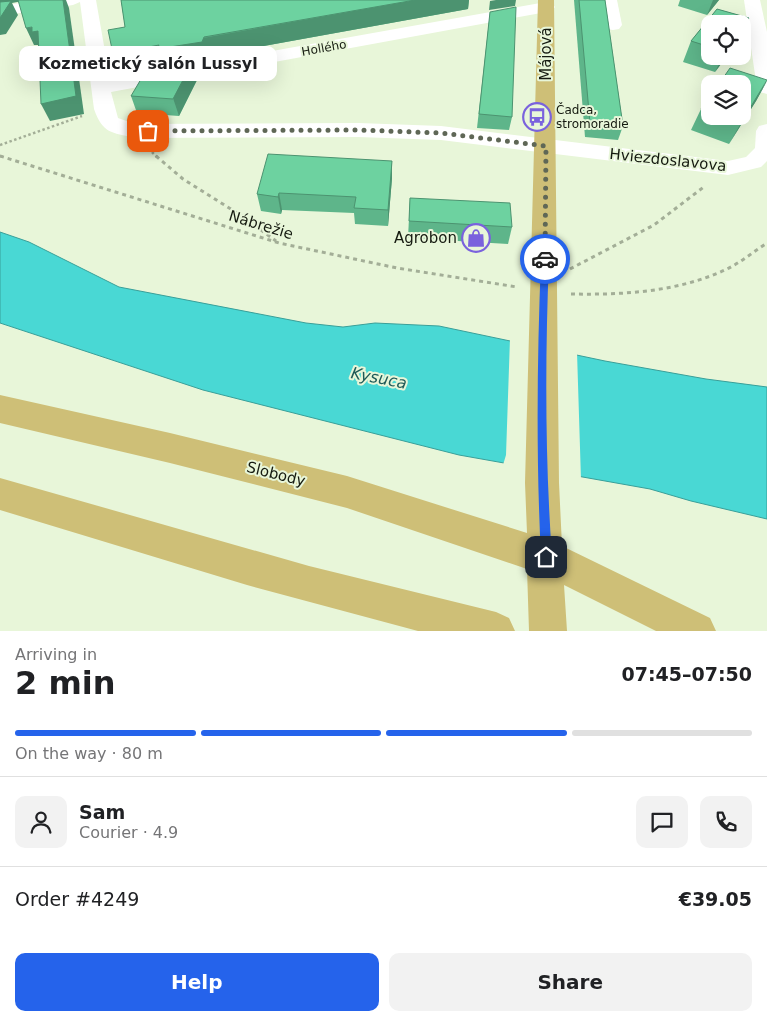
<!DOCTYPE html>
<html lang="en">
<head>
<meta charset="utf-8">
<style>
  :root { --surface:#fff; --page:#f2f2f2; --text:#202124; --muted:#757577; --line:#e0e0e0; --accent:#2563eb }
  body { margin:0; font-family:"DejaVu Sans",sans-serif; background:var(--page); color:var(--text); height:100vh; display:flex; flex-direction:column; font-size:19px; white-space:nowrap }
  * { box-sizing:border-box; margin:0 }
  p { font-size:16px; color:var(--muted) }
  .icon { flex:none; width:28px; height:28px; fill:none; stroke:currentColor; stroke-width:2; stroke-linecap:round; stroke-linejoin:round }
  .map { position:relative; height:631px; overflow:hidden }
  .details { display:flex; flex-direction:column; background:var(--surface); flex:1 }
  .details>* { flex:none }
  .tools { position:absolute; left:701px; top:15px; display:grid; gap:10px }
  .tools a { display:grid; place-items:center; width:50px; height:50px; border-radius:10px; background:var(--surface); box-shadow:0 5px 20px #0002; font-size:25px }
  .pin { position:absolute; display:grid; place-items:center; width:42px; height:42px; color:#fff; margin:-21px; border-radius:10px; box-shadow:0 2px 8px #0006 }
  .courier { position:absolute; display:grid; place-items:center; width:50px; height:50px; margin:-25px; border:4px solid #2563eb; border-radius:50%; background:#fff; color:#222; box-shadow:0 1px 6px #0007 }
  .bubble { position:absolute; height:35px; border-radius:10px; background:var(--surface); box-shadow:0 5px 20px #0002; font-size:16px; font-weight:700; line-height:35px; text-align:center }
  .summary em { font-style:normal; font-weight:700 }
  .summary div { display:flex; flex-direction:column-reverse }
  .summary { display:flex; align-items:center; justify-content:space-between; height:85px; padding:0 15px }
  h1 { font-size:32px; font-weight:700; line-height:38px }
  .bar { display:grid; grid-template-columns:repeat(4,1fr); gap:8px 5px; align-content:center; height:60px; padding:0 15px }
  .bar i { height:6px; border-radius:4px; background:var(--line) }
  .bar .active { background:var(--accent) }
  .bar p { grid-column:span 4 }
  .line { display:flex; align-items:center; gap:12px; padding:0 15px; border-top:1px solid var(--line) }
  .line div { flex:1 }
  .round { display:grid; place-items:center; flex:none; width:52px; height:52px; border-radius:10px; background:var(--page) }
  .button { display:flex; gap:10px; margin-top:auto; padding:10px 15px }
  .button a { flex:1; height:58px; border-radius:10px; background:var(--accent); color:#fff; font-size:20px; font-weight:700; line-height:58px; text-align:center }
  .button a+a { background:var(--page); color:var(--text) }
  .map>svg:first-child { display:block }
</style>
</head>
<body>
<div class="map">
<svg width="767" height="631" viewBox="0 0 767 631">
  <rect width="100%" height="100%" fill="#e8f6d9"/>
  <path fill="#49d8d4" stroke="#399f99" d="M0,232l29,10 90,45 187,36 37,4 32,-4 64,3 166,35 101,18 61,8v132l-76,-18 -41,-12 -191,-34 -256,-65 -203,-67z"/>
  <path fill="#e8f6d9" d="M510,338l67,14 4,128 -78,-15 3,-10z"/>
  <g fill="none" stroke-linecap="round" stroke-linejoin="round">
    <g stroke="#a3ae97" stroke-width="2.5" stroke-dasharray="2.5 2.5" stroke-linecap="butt">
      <path d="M0,145l82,-29"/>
      <path d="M152,152l5,5"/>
      <path d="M0,156l3,1"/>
    </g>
    <g stroke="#a3ae97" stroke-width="3" stroke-dasharray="4 4" stroke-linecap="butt">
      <path d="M0,156l279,87 118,25 120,19"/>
      <path d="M156,156l27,23 59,37 34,25"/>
      <path d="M570,269l84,-44 51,-39"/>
      <path d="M571,294c52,1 106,-2 154,-24 15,-7 28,-18 42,-27"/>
    </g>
    <g fill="#fff" fill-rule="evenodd">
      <path d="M39,0h57l14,80 436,-78 6,1 3,4 -3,4 -441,81 7,26 17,6 223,-1 83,3 287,35 18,-4 9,-9 1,-17 3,-5 8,-2v37l-6,6 -33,8 -287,-35 -83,-3 -223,1c-24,-6 -32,-4 -41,-29l-14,-107 -7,3 -73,11v-10z"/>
      <path d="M601,0h16l5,25 -3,4 -6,1 -6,-1 -3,-4z"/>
      <path d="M744,0h16l7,32v62l-7,-2 -3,-4z"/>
    </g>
    <g fill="#cebf77" fill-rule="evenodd">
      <path d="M538,0h16l5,483 3,63 148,72 6,13h-60l-92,-46 3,46h-38l-2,-62 -180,-61 -177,-45 -170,-40v-28l170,38 177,43 180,57 -2,-50z"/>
      <path d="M0,478l309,88 187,46 13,6 6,13h-97l-171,-46 -247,-75z"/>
    </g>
  </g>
  <g fill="#5eb58a">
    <path d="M121,0h348l-1,9 -259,47 -3,5 -12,2 4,15 -19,38 -42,-3 -6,-17 31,-29v-2l-42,8 5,-46z"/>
    <path d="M574,0h31l18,126 -5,14 -33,-3z"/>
    <path d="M680,0h39l-12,15 -29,-9z"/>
    <path d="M717,9l32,9 -7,13v-7h-32v32h17l-12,16 -32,-10 8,-21z"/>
    <path d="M490,12l22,105 -3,13 -32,-2z"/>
    <path d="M767,81l-11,20 -27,43 -38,-14 10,-21 9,-13v20h32z"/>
    <path d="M392,161v17l-4,48 -33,-2 -1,-11 -72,-3 -1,4 -20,-3 -4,-17z"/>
    <path d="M410,198l102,29 -4,17 -100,-6z"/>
  </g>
  <g fill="#4c9370">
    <path d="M0,0h28l-16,3 6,12 -12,19 -6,1z"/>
    <path d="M63,0h3l3,8 15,106 -34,7 -9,-17z"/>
    <path d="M415,0h54l-1,9 -259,47 -3,5 -12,2 4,15 -19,38 -17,-51 -42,8 -7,-19z"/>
    <path d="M496,0h20l-1,6 -26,4 1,-9z"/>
    <path d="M713,0h6l-12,15z"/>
    <path d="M749,18l-7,13v-4z"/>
    <path d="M32,27l6,4 2,18 -2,-4h-4l-8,-17z"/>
    <path d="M723,56h4l-12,16z"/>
    <path d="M767,81l-11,20 -27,43 12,-21z"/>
    <path d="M392,161v17l-4,48v-16z"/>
    <path d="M279,193l3,17 -1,4 -3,-17z"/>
  </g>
  <g fill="#6dd2a0" stroke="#4c9370">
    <path d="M18,0h45l13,96 -35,8 -3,-73 -6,1v-5l-6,1z"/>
    <path d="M121,0h294l-211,37 -2,5 -45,7 2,-4 -46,9 -5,-24 17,-3z"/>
    <path d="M579,0h26l18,126 -33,-3z"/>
    <path d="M11,1l-11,17v-16z"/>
    <path d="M516,7l-4,110 -33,-3 11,-102z"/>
    <path d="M717,9l32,9 -7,9v-3h-32v23l-19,-6z"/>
    <path d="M193,61l-20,38 -42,-3 16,-27z"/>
    <path d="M730,68l37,12 -26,43 -19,-7h20v-32h-23z"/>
    <path d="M710,96v16l-9,-3z"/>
    <path d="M268,154l124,7 -4,49 -34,-2 2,-11 -77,-4 -1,4 -21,-3z"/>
    <path d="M410,198l100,5 2,24 -103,-6z"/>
  </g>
  <path fill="#2563eb" d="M545,256l4,3c-4,99 -4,199 3,298l-2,4 -4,2 -3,-2 -2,-4c-5,-99 -4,-199 0,-298z"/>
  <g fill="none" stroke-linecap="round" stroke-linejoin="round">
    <path stroke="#5f6756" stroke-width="5" stroke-dasharray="0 9" d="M148,131l210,-1 83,3 105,13 -1,113"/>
  </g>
  <defs>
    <symbol id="bus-ring" viewBox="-11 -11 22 22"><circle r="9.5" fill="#e8f6d9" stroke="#7a62dd" stroke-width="1.5"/><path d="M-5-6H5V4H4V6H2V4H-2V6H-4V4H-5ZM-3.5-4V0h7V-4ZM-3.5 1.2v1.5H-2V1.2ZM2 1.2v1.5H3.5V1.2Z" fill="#7a62dd"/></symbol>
    <symbol id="shop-ring" viewBox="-11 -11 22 22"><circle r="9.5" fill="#e8f6d9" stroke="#7a62dd" stroke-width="1.5"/><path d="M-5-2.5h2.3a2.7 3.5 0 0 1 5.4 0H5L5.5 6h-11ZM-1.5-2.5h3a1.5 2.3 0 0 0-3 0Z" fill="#7a62dd"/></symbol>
  </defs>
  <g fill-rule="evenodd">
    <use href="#bus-ring" x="521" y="101" width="32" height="32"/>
    <use href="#shop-ring" x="460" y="222" width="32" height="32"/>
  </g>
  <g text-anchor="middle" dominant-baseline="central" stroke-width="4" stroke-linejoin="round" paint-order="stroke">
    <g font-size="12" fill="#151a10" stroke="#e8f6d9">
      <text transform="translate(324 48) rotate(-10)">Hollého</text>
    </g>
    <g font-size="12" fill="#151a10" stroke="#e8f6d9" text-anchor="start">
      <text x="556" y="110">Čadca,<tspan x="556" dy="14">stromoradie</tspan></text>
    </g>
    <g font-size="15" fill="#151a10" stroke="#e8f6d9">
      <text transform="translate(546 54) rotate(-90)">Májová</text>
      <text transform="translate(668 160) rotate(6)">Hviezdoslavova</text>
      <text transform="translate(261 225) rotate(17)">Nábrežie</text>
      <text transform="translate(276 474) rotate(14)">Slobody</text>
    </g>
    <g font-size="15" fill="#151a10" stroke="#e8f6d9" text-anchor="end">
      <text x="457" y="238">Agrobon</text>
    </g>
    <g font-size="16" font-style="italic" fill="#1f5a58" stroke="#e8f6d9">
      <text transform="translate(379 378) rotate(11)">Kysuca</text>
    </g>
  </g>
</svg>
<div class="tools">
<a><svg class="icon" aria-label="locate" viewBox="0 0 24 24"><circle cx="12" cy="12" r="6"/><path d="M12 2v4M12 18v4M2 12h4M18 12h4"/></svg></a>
<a><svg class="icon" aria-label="layers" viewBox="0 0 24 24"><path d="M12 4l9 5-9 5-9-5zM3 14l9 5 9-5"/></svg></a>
</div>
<div class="pin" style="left:148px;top:131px;background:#ea580c"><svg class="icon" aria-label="bag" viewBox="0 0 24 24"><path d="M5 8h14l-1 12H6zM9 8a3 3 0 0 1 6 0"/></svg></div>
<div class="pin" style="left:546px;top:557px;background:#1f2937"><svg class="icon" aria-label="home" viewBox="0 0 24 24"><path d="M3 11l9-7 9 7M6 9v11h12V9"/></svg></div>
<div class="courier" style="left:545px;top:259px"><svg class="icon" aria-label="car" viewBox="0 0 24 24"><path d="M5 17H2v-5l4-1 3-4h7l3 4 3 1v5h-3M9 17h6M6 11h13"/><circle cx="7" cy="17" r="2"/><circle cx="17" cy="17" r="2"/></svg></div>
<div class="bubble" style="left:19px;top:46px;width:258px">Kozmetický salón Lussyl</div>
</div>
<section class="details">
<div class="summary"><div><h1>2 min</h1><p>Arriving in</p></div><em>07:45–07:50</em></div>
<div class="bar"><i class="active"></i><i class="active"></i><i class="active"></i><i></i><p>On the way · 80 m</p></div>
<div class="line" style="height:90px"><a class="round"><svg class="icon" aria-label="person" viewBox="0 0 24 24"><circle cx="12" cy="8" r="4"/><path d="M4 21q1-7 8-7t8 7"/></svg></a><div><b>Sam</b><p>Courier · 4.9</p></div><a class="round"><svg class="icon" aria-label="chat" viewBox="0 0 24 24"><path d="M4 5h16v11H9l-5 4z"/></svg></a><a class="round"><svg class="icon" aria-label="phone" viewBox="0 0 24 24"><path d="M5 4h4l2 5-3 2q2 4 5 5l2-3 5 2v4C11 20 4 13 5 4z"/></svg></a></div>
<div class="line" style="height:65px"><div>Order #4249</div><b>€39.05</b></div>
<div class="button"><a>Help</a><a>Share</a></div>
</section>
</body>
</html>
